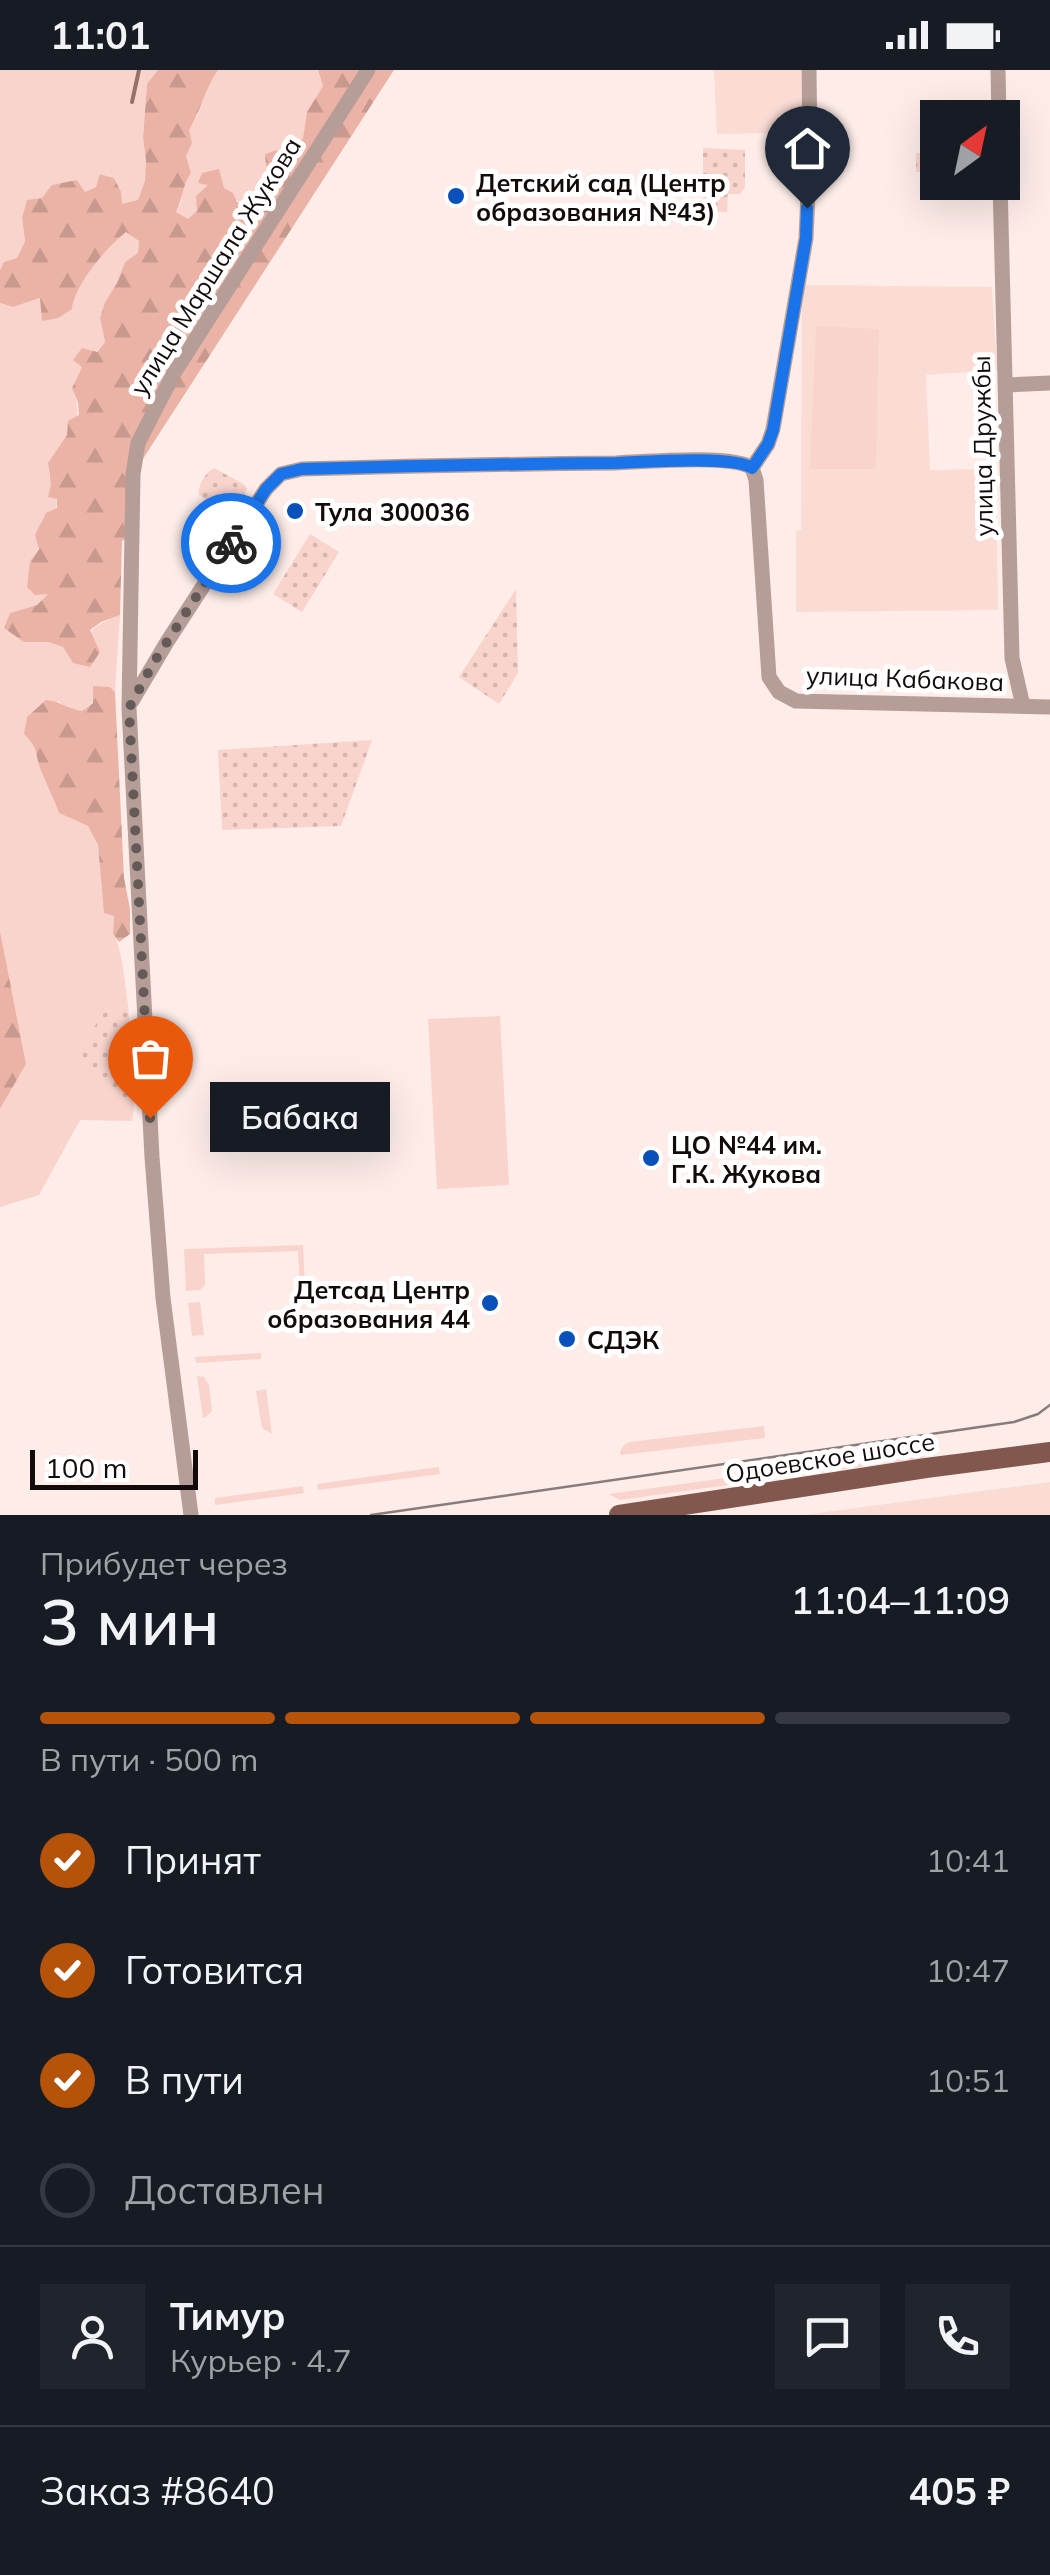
<!DOCTYPE html>
<html lang="ru">
<head>
<meta charset="utf-8">
<style>
  :root { --surface:#171b24; --page:#20242c; --text:#f1f3f6; --muted:#9ea1a6; --line:#363941; --accent:#b45309 }
  body { margin:0; font-family:Mulish,sans-serif; background:var(--page); color:var(--text); height:100vh; display:flex; flex-direction:column; font-size:38px; white-space:nowrap }
  * { box-sizing:border-box; margin:0 }
  p { font-size:32px; color:var(--muted) }
  .icon { flex:none; width:55px; height:55px; fill:none; stroke:currentColor; stroke-width:2; stroke-linecap:round; stroke-linejoin:round }
  .map { position:relative; height:1445px; overflow:hidden }
  .drawer { display:flex; flex-direction:column; background:var(--surface); flex:1 }
  .drawer>* { flex:none }
  .needle { width:65px; rotate:33deg }
  .fabs { position:absolute; left:920px; top:30px; display:grid; gap:20px }
  .fabs a { display:grid; place-items:center; width:100px; height:100px; border-radius:0px; background:var(--surface); box-shadow:0 10px 40px #0002; font-size:50px }
  .scale { position:absolute; left:30px; bottom:25px; width:168px; box-sizing:border-box; padding-left:10px; border:5px solid #120b0a; border-top:0; font-size:28px; line-height:35px; white-space:nowrap; color:#120b0a; -webkit-text-stroke:8px #fff; paint-order:stroke }
  .pin { position:absolute; display:grid; place-items:center; width:85px; height:85px; color:#fff; margin:-102px -42px; border-radius:50% 50% 50% 0; rotate:-45deg; box-shadow:0 0 10px #0007 }
  .pin .icon { rotate:45deg }
  .courier { position:absolute; display:grid; place-items:center; width:100px; height:100px; margin:-50px; border:8px solid #1a73e8; border-radius:50%; background:#fff; color:#222; box-shadow:0 2px 12px #0007 }
  .bubble { position:absolute; height:70px; border-radius:0px; background:var(--surface); box-shadow:0 10px 40px #0002; font-size:32px; font-weight:600; line-height:70px; text-align:center }
  .head em { font-style:normal; font-weight:600 }
  .head div { display:flex; flex-direction:column-reverse }
  .head { display:flex; align-items:center; justify-content:space-between; height:170px; padding:0 40px }
  h1 { font-size:65px; font-weight:600; line-height:75px }
  .bar { display:grid; grid-template-columns:repeat(4,1fr); gap:15px 10px; align-content:center; height:120px; padding:0 40px }
  .bar i { height:12px; border-radius:8px; background:var(--line) }
  .bar .current { background:var(--accent) }
  .bar p { grid-column:span 4 }
  .line { display:flex; align-items:center; gap:25px; padding:0 40px; border-top:2px solid var(--line) }
  .line div { flex:1 }
  .round { display:grid; place-items:center; flex:none; width:105px; height:105px; border-radius:0px; background:var(--page) }
  ol { padding:0 40px; list-style:none }
  li { display:flex; align-items:center; gap:30px; height:110px }
  li p { margin-inline-start:auto }
  li .icon { padding:10px; border-radius:50%; background:var(--accent); color:#fff; stroke-width:4 }
  li:last-child { color:var(--muted) }
  li i { width:55px; height:55px; border:5px solid var(--line); border-radius:50% }
  .status { display:flex; justify-content:space-between; align-items:center; height:70px; padding:0 50px; background:var(--surface); direction:ltr }
  .status svg { height:28px; fill:currentColor }
  .map>svg:first-child { display:block }
</style>
</head>
<body>
<div class="status"><b>11:01</b><svg viewBox="0 0 49 12"><path d="M0 12V9h3v3zM5 12V6h3v6zM10 12V3h3v9zM15 12V0h3v12zM26 1h20v11H26zM47 4h2v5h-2z"/></svg></div>
<div class="map">
<svg width="1050" height="1445" viewBox="0 0 1050 1445">
  <defs>
    <pattern id="forest-firs" width="22" height="20" patternUnits="userSpaceOnUse" patternTransform="scale(2.5)"><rect width="22" height="20" fill="#ebb3a6"/><path d="M5 1l3.5 6h-7zM16 11l3.5 6h-7z" fill="#c8998e"/></pattern>
    <pattern id="park-dots" width="8" height="8" patternUnits="userSpaceOnUse" patternTransform="scale(2.5)"><rect width="8" height="8" fill="#f8d4cc"/><path d="M2 2h.1M6 6h.1" fill="none" stroke="#d4b5ae" stroke-width="1.8" stroke-linecap="round"/></pattern>
  </defs>
  <rect width="100%" height="100%" fill="#fdece8"/>
  <g fill="#fadcd5">
    <path d="M714,0h87l1,36 -5,6 2,14h-8l-1,7 -73,1z"/>
    <path d="M802,215l190,2 5,83 -71,5 4,95 66,-1 2,141 -202,2v-81l5,-1z"/>
    <path d="M1050,1412v33h-246z"/>
  </g>
  <g fill="#f8d4cc">
    <path d="M0,0h158l-11,15 -4,53 3,22 -1,21 -7,20 -17,4 -7,-27 -13,-4 -5,13 -11,5 -43,6 -20,20 3,23 -8,17 -13,4 -4,8z"/>
    <path d="M218,0h100l5,16 -16,26 -4,26c-25,20 -33,47 -59,66l-35,-19 -12,26 -9,9 -12,-8 5,-10 7,-72 9,-13 14,-38z"/>
    <path d="M126,161l13,10 -1,13 -13,8 -8,21 -12,19 -5,16 5,24 -23,25 -10,21c13,32 1,38 -16,64 -3,4 -7,9 -7,13 -2,11 4,21 7,31 5,17 -16,51 -26,65l20,31 -13,13 -27,8 14,29h24l15,5 10,16c15,-29 15,-36 47,-48l-5,77 -5,-5 -28,24 -14,-2 -10,-8c-6,13 -18,30 -21,44 -4,16 16,51 22,68l29,13 10,19 4,46 12,25 -1,18c9,12 12,52 15,70l-24,9 -23,33 28,48 26,6 -3,21 -52,-1 -41,75 -39,12v-98l26,-45 -26,-133v-628l13,4 27,-9 32,11c3,-25 35,-62 54,-78z"/>
    <path d="M816,256l63,3 -3,140h-66z"/>
    <path d="M500,946l9,169 -72,4 -9,-170z"/>
    <path d="M303,1175l2,43h-5l-2,-37 -94,3 1,31 -5,5 -14,1 -2,-42z"/>
    <path d="M200,1232l4,33 -12,1 -4,-33z"/>
    <path d="M261,1283v6l-65,4 -1,-6z"/>
    <path d="M197,1306l7,1 5,8 3,26 -6,6 -3,1z"/>
    <path d="M266,1319l6,45 -10,-6 -6,-37z"/>
    <path d="M764,1356l1,12 -144,17 -1,-3 4,-7 6,-3z"/>
    <path d="M923,1380l1,8 -128,18 -12,-6z"/>
    <path d="M439,1397l1,7 -122,16 -1,-6z"/>
    <path d="M763,1403l-7,8 -136,19 -11,-6z"/>
    <path d="M303,1416l1,7 -89,12v-7z"/>
  </g>
  <g fill="url(#forest-firs)">
    <path d="M158,0h60c-13,18 -17,41 -29,60l3,13 -6,13 5,17c-9,13 -8,25 -15,39l12,7 9,-8 -1,-15 12,-11 -10,-2 4,-10 17,-4 5,19 9,5 4,9 7,2 8,-11 9,-1 9,-13 4,-11 -8,-2 -1,-12 12,-4 10,6 3,-7 13,-11 4,-26 16,-26 -5,-16h76l-255,395 -2,68 -15,8 -2,74 -19,7 -11,8 10,22 -10,15 -17,-4 -10,-16 -15,-5h-24l-20,-14 6,-15 27,-8 11,-11 -13,1 -8,-8 3,-26 9,-12 -4,-14 11,-22 11,-5v-9l-9,-2 3,-12 -3,-22 19,-28 1,-14 11,-6 -1,-12 -6,-15 10,-21 -9,-7 9,-12 15,4 8,-10 -5,-24 5,-16 12,-19 8,-21 13,-9 1,-12 -13,-9c-19,15 -51,52 -54,77l-14,9 -16,3 -2,-23 -27,9 -13,-4v-33l4,-8 13,-4 8,-17 -3,-23 5,-18 15,-2 10,-13 25,-5 8,12 11,-5 4,-13 14,4 7,14 1,12 16,-4 7,-19 1,-21 -3,-22 4,-54z"/>
    <path d="M93,616l17,1 5,5 9,186 6,31v25l-11,8 -6,-8 1,-18 -10,-3 -6,-68 -10,-19 -29,-13c-5,-14 -12,-27 -17,-40 -9,-21 0,-20 -18,-39l3,-17 19,-17c14,1 22,9 36,11l11,-8z"/>
    <path d="M0,861l26,133 -26,45z"/>
  </g>
  <g fill="url(#park-dots)">
    <path d="M703,78l42,2v37l-5,7h-12l-1,18 -24,-1z"/>
    <path d="M937,83v19h-21v-19z"/>
    <path d="M214,398l31,17 2,4 -13,24h-7l-28,-18c-2,-9 7,-23 15,-27z"/>
    <path d="M310,464l29,18 -37,60 -29,-18z"/>
    <path d="M516,519l2,84 -19,31 -40,-27z"/>
    <path d="M372,670l-31,86 -119,4 -4,-80z"/>
    <path d="M128,934l7,96 -26,-6 -27,-30 -1,-18 23,-33z"/>
  </g>
  <g fill="none" stroke-linecap="round" stroke-linejoin="round">
    <path stroke="#987067" stroke-width="4" d="M132,32l7,-32"/>
    <g stroke="#b69d97" stroke-width="15">
      <path d="M998,0l1,48"/>
      <path d="M1000,112l12,476 11,48"/>
      <path d="M1006,315l44,-2"/>
      <path d="M752,398l4,12 13,197 10,15 17,9 254,6"/>
      <path d="M752,398l16,-24 5,-15 33,-191 4,-90 -1,-78"/>
      <path d="M132,631l35,-59 99,-153 15,-15 21,-5c105,-3 209,-5 314,-6 27,-1 117,-9 136,5"/>
      <path d="M191,1445l-28,-217 -11,-141 -23,-449 4,-234 5,-31 36,-70 194,-303"/>
    </g>
    <path stroke="#82584e" stroke-width="20" d="M619,1445l307,-47 124,-16"/>
    <path stroke="#887c79" stroke-width="2.5" d="M371,1445l643,-93 24,-8 12,-9"/>
  </g>
  <g fill="none" stroke-linecap="round" stroke-linejoin="round">
    <path stroke="#645a58" stroke-width="10" stroke-dasharray="0 18" d="M150,1048l-21,-410 25,-46 77,-119"/>
    <path stroke="#1a73e8" stroke-width="12" d="M231,473l35,-54 15,-15 21,-5c105,-3 209,-5 314,-6 27,-1 118,-8 136,5l16,-24 5,-14 33,-192 1,-30"/>
  </g>
  <g fill="#0950ba" stroke="#fff" stroke-width="4">
    <circle cx="456" cy="126" r="10"/>
    <circle cx="295" cy="441" r="10"/>
    <circle cx="651" cy="1088" r="10"/>
    <circle cx="490" cy="1233" r="10"/>
    <circle cx="567" cy="1269" r="10"/>
  </g>
  <g text-anchor="middle" dominant-baseline="central" stroke-width="10" stroke-linejoin="round" paint-order="stroke">
    <g font-size="25" font-weight="bold" fill="#120b0a" stroke="#fff" text-anchor="start">
      <text x="476" y="112">Детский сад (Центр<tspan x="476" dy="29">образования №43)</tspan></text>
      <text x="315" y="441">Тула 300036</text>
      <text x="671" y="1074">ЦО №44 им.<tspan x="671" dy="29">Г.К. Жукова</tspan></text>
      <text x="470" y="1219" text-anchor="end">Детсад Центр<tspan x="470" dy="29">образования 44</tspan></text>
      <text x="587" y="1269">СДЭК</text>
    </g>
    <g font-size="25" fill="#120b0a" stroke="#fff">
      <text transform="translate(215 196) rotate(-58)">улица Маршала Жукова</text>
      <text transform="translate(982 376) rotate(-91)">улица Дружбы</text>
      <text transform="translate(905 608) rotate(2)">улица Кабакова</text>
      <text transform="translate(830 1387) rotate(-9)">Одоевское шоссе</text>
    </g>
  </g>
</svg>
<div class="fabs">
<a><svg class="needle" viewBox="-14 -14 28 28"><path d="M0-13l5 13h-10z" fill="#e53935"/><path d="M0 13l5-13h-10z" fill="#9ea1a6"/></svg></a>
</div>
<div class="scale">100 m</div>
<div class="pin" style="left:150px;top:1048px;background:#ea580c"><svg class="icon" aria-label="bag" viewBox="0 0 24 24"><path d="M5 8h14l-1 12H6zM9 8a3 3 0 0 1 6 0"/></svg></div>
<div class="pin" style="left:807px;top:138px;background:#1f2937"><svg class="icon" aria-label="home" viewBox="0 0 24 24"><path d="M3 11l9-7 9 7M6 9v11h12V9"/></svg></div>
<div class="courier" style="left:231px;top:473px"><svg class="icon" aria-label="bike" viewBox="0 0 24 24"><circle cx="6" cy="16" r="4"/><circle cx="18" cy="16" r="4"/><path d="M6 16l4-8h5l3 8M10 8l3 8H6M13 5h3"/></svg></div>
<div class="bubble" style="left:210px;top:1012px;width:180px">Бабака</div>
</div>
<section class="drawer">
<div class="head"><div><h1>3 мин</h1><p>Прибудет через</p></div><em>11:04–11:09</em></div>
<div class="bar"><i class="current"></i><i class="current"></i><i class="current"></i><i></i><p>В пути · 500 m</p></div>
<ol>
<li><svg class="icon" aria-label="check" viewBox="0 0 24 24"><path d="M5 12l5 5 9-10"/></svg>Принят<p>10:41</p></li>
<li><svg class="icon" aria-label="check" viewBox="0 0 24 24"><path d="M5 12l5 5 9-10"/></svg>Готовится<p>10:47</p></li>
<li><svg class="icon" aria-label="check" viewBox="0 0 24 24"><path d="M5 12l5 5 9-10"/></svg>В пути<p>10:51</p></li>
<li><i></i>Доставлен</li>
</ol>
<div class="line" style="height:180px"><a class="round"><svg class="icon" aria-label="person" viewBox="0 0 24 24"><circle cx="12" cy="8" r="4"/><path d="M4 21q1-7 8-7t8 7"/></svg></a><div><b>Тимур</b><p>Курьер · 4.7</p></div><a class="round"><svg class="icon" aria-label="chat" viewBox="0 0 24 24"><path d="M4 5h16v11H9l-5 4z"/></svg></a><a class="round"><svg class="icon" aria-label="phone" viewBox="0 0 24 24"><path d="M5 4h4l2 5-3 2q2 4 5 5l2-3 5 2v4C11 20 4 13 5 4z"/></svg></a></div>
<div class="line" style="height:130px"><div>Заказ #8640</div><b>405 ₽</b></div>
</section>
</body>
</html>
